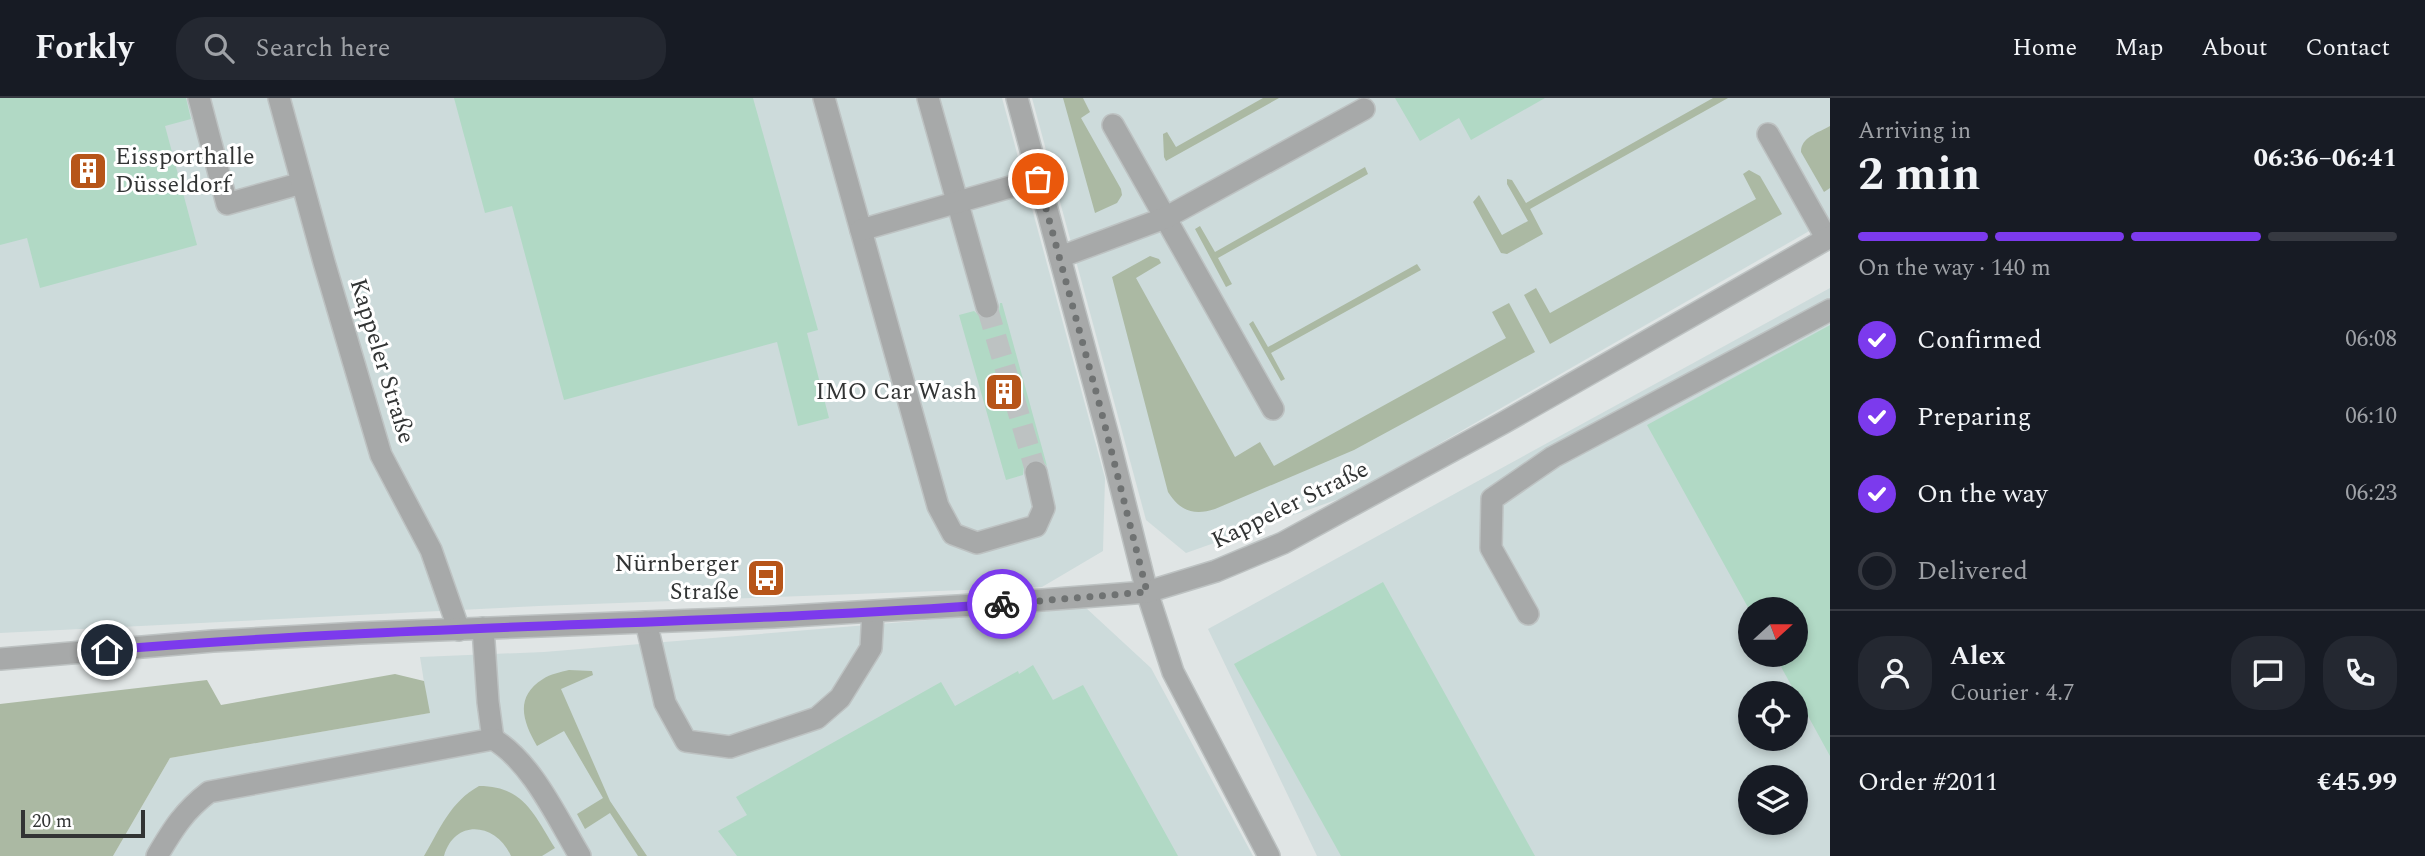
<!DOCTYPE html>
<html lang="en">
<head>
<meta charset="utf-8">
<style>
  :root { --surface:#171b24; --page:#242831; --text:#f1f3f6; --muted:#9ea1a6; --line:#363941; --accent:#7c3aed }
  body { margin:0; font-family:Spectral,serif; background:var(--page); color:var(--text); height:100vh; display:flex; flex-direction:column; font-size:26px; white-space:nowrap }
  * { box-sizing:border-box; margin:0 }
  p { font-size:23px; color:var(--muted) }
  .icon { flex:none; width:38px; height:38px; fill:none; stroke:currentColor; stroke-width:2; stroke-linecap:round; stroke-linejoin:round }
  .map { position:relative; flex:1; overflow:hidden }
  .drawer { display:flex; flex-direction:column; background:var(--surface); width:595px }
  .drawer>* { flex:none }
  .needle { width:46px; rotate:69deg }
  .fabs { position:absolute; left:1738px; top:499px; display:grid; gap:14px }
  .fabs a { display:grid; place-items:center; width:70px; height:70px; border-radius:50%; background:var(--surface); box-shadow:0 4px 10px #0003; font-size:35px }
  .scale { position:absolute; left:21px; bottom:18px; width:124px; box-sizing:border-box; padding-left:7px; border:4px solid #323434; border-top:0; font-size:19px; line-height:24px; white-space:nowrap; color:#323434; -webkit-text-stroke:5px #fff; paint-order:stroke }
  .pin { position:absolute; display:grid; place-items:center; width:60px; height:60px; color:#fff; margin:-30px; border:4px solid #fff; border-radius:50%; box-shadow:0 2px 7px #0007 }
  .courier { position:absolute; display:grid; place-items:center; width:70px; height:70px; margin:-35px; border:5px solid #7c3aed; border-radius:50%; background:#fff; color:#222; box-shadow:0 2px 9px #0007 }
  .overview em { font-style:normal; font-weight:700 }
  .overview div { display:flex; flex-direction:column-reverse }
  .overview { display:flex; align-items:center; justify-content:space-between; height:119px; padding:0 28px }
  h1 { font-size:46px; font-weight:700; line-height:52px }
  .bar { display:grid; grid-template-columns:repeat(4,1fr); gap:10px 7px; align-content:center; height:84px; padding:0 28px }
  .bar i { height:9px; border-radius:5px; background:var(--line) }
  .bar .on { background:var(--accent) }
  .bar p { grid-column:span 4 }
  .line { display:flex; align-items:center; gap:18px; padding:0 28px; border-top:2px solid var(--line) }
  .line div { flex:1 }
  .round { display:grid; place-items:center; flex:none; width:74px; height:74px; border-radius:28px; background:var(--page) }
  ol { padding:0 28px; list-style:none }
  li { display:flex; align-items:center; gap:21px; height:77px }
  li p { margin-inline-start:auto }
  li .icon { padding:7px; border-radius:50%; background:var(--accent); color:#fff; stroke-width:4 }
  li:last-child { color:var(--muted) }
  li i { width:38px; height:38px; border:4px solid var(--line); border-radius:50% }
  header { display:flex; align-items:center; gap:42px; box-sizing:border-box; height:98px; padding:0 35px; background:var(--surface); border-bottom:2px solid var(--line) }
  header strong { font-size:33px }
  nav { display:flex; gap:38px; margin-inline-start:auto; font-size:24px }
  .search { width:490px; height:63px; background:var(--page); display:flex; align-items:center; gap:18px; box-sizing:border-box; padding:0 24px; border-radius:28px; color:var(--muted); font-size:26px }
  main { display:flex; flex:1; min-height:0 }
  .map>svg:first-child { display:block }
</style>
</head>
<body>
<header>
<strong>Forkly</strong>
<div class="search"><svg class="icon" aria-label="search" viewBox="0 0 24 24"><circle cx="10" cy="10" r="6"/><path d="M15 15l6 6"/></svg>Search here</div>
<nav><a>Home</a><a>Map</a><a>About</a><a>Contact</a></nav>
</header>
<main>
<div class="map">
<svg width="1830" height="758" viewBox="0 0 1830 758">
  <rect width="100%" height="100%" fill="#e0e5e5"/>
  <g fill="#cddbdb" fill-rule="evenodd">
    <path d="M0,0h1002l103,380 -2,73 -61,36 -503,19 -539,27z"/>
    <path d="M1032,0h798v121l-480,276 -164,58 -40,-33z"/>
    <path d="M1830,190v568h-513l-109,-227zM1750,511h46v45h-46zM1750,595h46v45h-46zM1750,679h46v45h-46z"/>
    <path d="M1085,509l66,61 102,188h-1140l57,-98 259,-45 -9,-56 124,-5z"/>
  </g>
  <g fill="#abb9a3">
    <path d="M1063,0h20l7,14 -9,6 40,71 1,6 -5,8 -22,10z"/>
    <path d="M1263,0h16l-113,63 -2,-4 -1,-23 4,-2 9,15z"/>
    <path d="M1713,0h15l-198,111 13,25 -36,20 -6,-1 -28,-51 6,-7 23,40 26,-14 -21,-37v-5l5,1 14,23z"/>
    <path d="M1830,28v62l-6,4 -23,-40c0,-15 17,-19 29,-26z"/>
    <path d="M1365,69l3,7 -150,84 14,26 -6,3 -31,-58 5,-3 15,26z"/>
    <path d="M1749,72l11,6 22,38 -232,130 -26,-49 12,-7 14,25 206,-114 -13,-25z"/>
    <path d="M1150,158l9,3 2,4 -25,15 99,179 25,-15 14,24 232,-128 -14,-26 17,-9 26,49 -181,98 -139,59c-21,7 -35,2 -47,-17l-56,-215z"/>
    <path d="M1417,166l4,6 -150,83 14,26 -4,2 -32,-57 4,-3 15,26z"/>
    <path d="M569,572l23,1 1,4 -32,14 49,112 37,55h-9l-28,-43 -25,16 -8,-15 26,-16 -39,-67 -27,15c-14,-24 -23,-49 6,-67 7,-5 18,-7 26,-9z"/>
    <path d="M395,576l29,7 6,32 -260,45 -57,98h-113v-152l207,-24 14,25z"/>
    <path d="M479,688c45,0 55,29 76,62l-13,8h-31c-15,-33 -56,-38 -67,0h-20c16,-27 26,-54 55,-70z"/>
  </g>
  <g fill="#b1d9c5">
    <path d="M0,0h186l5,21 -26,7 32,119 -157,43 -13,-50 -27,7z"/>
    <path d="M454,0h299l65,232 -11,3 22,85 -31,8 -21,-84 -213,58 -52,-194 -27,7z"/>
    <path d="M1395,0h150l-74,42 -12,-22 -39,23z"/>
    <path d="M1000,205h2l45,163 -6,-6 -8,-1 -9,8 -1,8 -17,5 -47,-165 15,-4 9,8h8l8,-8z"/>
    <path d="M1830,227v431l-56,-102h22v-45h-46v2l-103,-186z"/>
    <path d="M1383,484l152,274h-194l-107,-192z"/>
    <path d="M1033,567l20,35 30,-15 95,171h-441l-19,-25 29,-16 -11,-18 205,-115 14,24 63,-35 1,3z"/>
  </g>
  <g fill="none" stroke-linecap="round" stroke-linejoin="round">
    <path stroke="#bdc2c2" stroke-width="21" stroke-dasharray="21 10" stroke-linecap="butt" d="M987,209l49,165"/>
    <defs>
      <g id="minor">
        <path d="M199,0l28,106 75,-21"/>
        <path d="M279,0l45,164 57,193 50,95 28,80"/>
        <path d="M824,0l114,408 15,28 24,9 59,-17 8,-18 -8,-36"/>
        <path d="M928,0l59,209"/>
        <path d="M1017,0l91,338 39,156 26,80 96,184"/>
        <path d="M1113,27l160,284"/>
        <path d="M1768,36l59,105"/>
        <path d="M861,132l177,-51"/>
        <path d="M1060,159l105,-39 199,-109"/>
        <path d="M1528,516l-37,-66 1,-49 61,-42 277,-147"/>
        <path d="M646,524l19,81 21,38 44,6 87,-29 23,-20 31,-50 2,-36"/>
        <path d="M483,530l5,74 5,37"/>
        <path d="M0,561l213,-18 147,-8 414,-16 217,-13 156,-12 69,-21 67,-28 220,-120 327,-186"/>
        <path d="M157,758c16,-27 27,-45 52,-64l284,-53c39,23 64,79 87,117"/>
      </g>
    </defs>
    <use href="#minor" stroke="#bdc2c2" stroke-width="24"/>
    <use href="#minor" stroke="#a7a9a9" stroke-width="21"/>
  </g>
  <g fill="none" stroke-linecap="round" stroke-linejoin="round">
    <path stroke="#6f7272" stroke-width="7" stroke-dasharray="0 12.6" d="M1002,506l145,-12 -46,-182 -63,-231"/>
    <path stroke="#7c3aed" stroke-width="9" d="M107,552c298,-25 597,-25 895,-46"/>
  </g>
  <defs>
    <symbol id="building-square" viewBox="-11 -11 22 22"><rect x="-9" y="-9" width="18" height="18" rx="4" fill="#b75519" stroke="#fff"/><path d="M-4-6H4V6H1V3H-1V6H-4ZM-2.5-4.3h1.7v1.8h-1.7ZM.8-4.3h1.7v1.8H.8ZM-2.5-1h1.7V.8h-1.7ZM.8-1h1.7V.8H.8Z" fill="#fff"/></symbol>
    <symbol id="bus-square" viewBox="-11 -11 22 22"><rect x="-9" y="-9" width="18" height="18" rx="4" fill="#b75519" stroke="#fff"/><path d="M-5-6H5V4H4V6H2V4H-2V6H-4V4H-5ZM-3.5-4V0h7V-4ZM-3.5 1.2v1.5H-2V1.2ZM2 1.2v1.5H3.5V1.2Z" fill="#fff"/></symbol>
  </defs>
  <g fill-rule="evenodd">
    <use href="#building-square" x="66" y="51" width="44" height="44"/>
    <use href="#building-square" x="982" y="272" width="44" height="44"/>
    <use href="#bus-square" x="744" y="458" width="44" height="44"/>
  </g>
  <g text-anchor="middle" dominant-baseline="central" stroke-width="6" stroke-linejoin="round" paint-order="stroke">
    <g font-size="24" fill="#323434" stroke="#fff" text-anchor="end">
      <text x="115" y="59" text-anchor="start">Eissporthalle<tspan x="115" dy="28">Düsseldorf</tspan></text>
      <text x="977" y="294">IMO Car Wash</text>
      <text x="739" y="466">Nürnberger<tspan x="739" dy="28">Straße</tspan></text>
    </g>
    <g font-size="24" fill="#323434" stroke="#fff">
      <text transform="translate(382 263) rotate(73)">Kappeler Straße</text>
      <text transform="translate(1290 407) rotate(-26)">Kappeler Straße</text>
    </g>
  </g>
</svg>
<div class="fabs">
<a><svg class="needle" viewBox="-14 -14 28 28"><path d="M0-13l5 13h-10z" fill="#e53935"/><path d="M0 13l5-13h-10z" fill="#9ea1a6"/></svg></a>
<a><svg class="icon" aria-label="locate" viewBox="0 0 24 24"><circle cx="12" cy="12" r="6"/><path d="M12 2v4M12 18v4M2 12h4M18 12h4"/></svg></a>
<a><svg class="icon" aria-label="layers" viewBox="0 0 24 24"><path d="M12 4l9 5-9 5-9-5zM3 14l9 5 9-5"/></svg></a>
</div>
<div class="scale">20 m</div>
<div class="pin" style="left:1038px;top:81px;background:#ea580c"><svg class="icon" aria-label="bag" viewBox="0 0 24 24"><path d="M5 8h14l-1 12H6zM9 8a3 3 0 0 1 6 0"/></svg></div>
<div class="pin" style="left:107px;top:552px;background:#1f2937"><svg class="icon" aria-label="home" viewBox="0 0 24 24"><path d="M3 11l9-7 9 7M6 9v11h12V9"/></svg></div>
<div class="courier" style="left:1002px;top:506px"><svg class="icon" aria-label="bike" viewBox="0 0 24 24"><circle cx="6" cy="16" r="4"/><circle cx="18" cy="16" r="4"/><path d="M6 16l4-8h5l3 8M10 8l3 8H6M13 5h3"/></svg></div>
</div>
<section class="drawer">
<div class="overview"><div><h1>2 min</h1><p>Arriving in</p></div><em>06:36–06:41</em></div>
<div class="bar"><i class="on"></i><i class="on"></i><i class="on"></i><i></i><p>On the way · 140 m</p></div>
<ol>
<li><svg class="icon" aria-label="check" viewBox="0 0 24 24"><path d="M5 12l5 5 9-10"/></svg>Confirmed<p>06:08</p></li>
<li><svg class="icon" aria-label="check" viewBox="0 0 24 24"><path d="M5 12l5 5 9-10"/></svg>Preparing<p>06:10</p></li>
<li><svg class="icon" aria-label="check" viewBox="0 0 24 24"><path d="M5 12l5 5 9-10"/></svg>On the way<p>06:23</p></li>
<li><i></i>Delivered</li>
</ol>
<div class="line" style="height:126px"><a class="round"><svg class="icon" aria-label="person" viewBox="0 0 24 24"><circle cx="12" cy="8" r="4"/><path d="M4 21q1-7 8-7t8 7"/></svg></a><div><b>Alex</b><p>Courier · 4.7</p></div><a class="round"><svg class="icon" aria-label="chat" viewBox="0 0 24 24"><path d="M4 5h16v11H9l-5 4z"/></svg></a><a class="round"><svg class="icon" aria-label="phone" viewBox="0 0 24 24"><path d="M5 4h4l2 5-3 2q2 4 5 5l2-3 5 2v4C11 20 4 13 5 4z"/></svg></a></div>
<div class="line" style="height:91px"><div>Order #2011</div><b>€45.99</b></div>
</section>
</main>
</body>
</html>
